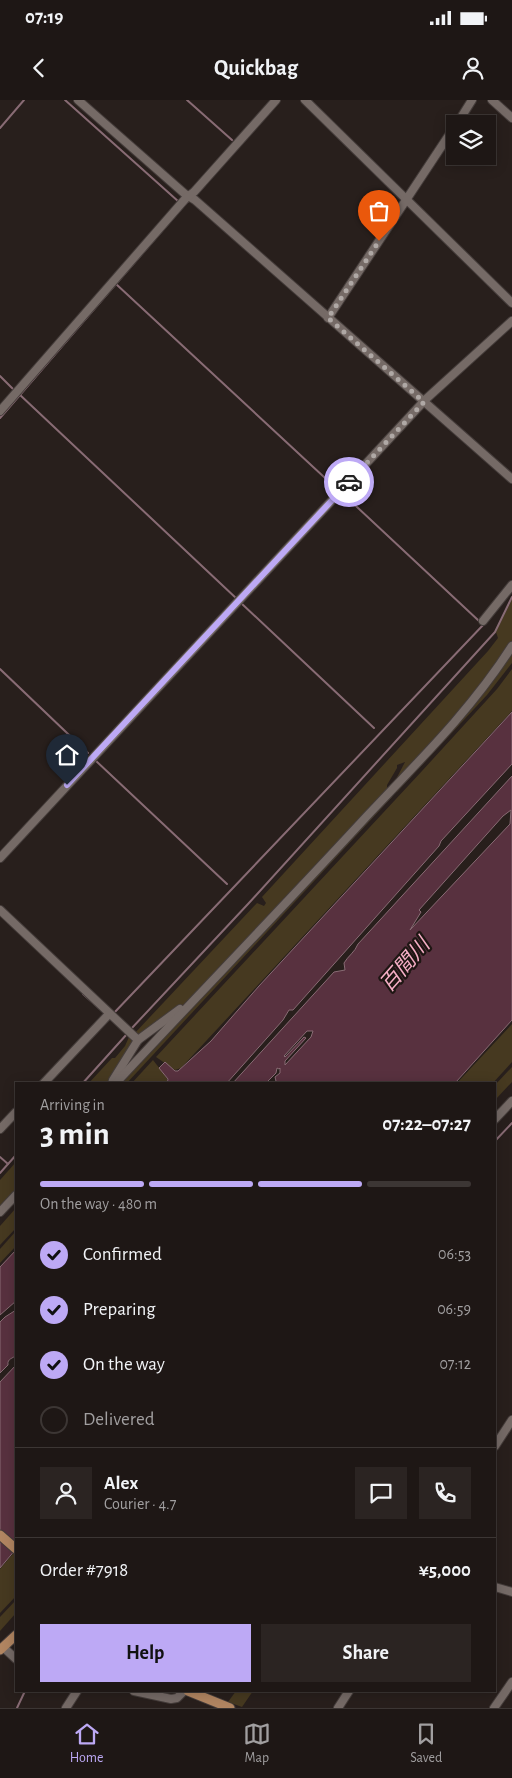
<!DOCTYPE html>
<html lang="en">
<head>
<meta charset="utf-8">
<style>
  :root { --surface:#1e1715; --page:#2b2422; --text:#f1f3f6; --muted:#a19fa0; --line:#3c3634; --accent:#bda9f5 }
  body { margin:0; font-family:"Alegreya Sans","Noto Sans JP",sans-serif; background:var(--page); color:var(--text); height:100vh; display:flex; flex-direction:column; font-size:19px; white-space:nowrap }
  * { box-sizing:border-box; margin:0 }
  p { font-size:16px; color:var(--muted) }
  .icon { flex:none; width:28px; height:28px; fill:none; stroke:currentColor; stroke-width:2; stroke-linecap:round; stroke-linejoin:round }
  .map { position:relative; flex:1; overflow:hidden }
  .panel { position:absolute; left:15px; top:982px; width:481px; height:610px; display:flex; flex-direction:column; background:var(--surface); border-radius:0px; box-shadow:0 2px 12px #0003,0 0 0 1px var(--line) }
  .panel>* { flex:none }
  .controls { position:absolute; left:446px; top:15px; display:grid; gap:10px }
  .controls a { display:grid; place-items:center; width:50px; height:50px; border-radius:0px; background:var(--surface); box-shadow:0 2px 12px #0003,0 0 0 1px var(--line); font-size:25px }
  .pin { position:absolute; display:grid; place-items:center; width:42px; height:42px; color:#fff; margin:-51px -21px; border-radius:50% 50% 50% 0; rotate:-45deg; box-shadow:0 0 5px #0007 }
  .pin .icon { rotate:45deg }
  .courier { position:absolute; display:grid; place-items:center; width:50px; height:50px; margin:-25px; border:4px solid #bda9f5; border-radius:50%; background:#fff; color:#222; box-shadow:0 1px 6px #0007 }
  .overview em { font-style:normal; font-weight:700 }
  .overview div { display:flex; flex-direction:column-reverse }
  .overview { display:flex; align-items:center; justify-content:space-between; height:85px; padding:0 25px }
  h1 { font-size:32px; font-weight:700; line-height:38px }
  .bar { display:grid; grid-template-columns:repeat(4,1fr); gap:8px 5px; align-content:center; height:60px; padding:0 25px }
  .bar i { height:6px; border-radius:4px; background:var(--line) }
  .bar .on { background:var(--accent) }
  .bar p { grid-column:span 4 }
  .line { display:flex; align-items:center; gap:12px; padding:0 25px; border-top:1px solid var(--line) }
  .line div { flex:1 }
  .round { display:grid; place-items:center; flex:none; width:52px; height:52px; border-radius:0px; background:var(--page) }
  ol { padding:0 25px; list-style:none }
  li { display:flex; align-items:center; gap:15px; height:55px }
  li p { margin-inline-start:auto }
  li .icon { padding:5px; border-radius:50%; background:var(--accent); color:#111; stroke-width:4 }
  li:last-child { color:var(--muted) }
  li i { width:28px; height:28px; border:2px solid var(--line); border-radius:50% }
  .button { display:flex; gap:10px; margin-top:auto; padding:10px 25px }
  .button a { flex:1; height:58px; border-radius:0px; background:var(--accent); color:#111; font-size:20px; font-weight:700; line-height:58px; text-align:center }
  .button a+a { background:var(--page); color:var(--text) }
  .status { display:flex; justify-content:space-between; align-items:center; height:35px; padding:0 25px; background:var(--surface); direction:ltr }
  .status svg { height:14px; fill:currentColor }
  header { display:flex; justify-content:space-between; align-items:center; height:65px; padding:0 25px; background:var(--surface); font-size:22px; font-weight:700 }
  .tabs { display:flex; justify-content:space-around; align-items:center; height:70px; border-top:1px solid var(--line); background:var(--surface); font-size:14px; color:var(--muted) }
  .tabs a { display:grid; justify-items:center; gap:2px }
  .tabs .on { color:var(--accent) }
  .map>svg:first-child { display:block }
</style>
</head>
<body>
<div class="status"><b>07:19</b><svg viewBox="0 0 49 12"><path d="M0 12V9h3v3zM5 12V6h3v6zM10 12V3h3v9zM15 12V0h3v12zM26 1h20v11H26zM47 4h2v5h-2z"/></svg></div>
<header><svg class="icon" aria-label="back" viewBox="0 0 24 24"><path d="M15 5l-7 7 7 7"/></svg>Quickbag<svg class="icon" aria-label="person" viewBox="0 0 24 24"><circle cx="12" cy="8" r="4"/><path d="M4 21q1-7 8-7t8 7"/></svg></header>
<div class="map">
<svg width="512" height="1608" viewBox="0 0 512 1608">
  <rect width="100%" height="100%" fill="#281f1c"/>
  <g fill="#463920">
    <path d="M512,499v42l-7,11 -27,36 -32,40 -53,57 12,-23 -8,3v3l-10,17v5l-201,215 -10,2 -35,29 -7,-2 123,-131 7,3 2,-3 -4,-6 226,-246 10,-13 -2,-6z"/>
    <path d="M512,551v12l-25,32 -90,97 -1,-2z"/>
    <path d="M512,569v42l-331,357 -6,2 -19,-13 266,-286 75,-82z"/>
    <path d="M391,695l1,2 -266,287h-7z"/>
    <path d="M512,924v38l-20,22h-36z"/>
    <path d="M129,937l5,6 -25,36 -1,5h-20l24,-26h3l10,-12z"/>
    <path d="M153,960l14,18v5l-36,1z"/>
    <path d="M512,967v15l-17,18v-15z"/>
    <path d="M16,1062v28l-16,18v-28z"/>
    <path d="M16,1108v20l-16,17v-19z"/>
    <path d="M16,1131v15l-16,17v-14z"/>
    <path d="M16,1450v46l-16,17v-44z"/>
    <path d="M16,1500v13l-16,18v-14z"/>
    <path d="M236,1591h17l-11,16 -14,-5z"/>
  </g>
  <g fill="#58313f" stroke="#886b74" fill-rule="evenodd">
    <path d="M512,612v52l-71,77 -2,5 -146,164h-4l-6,10 -57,64h-59l1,-5 -9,-11 6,-6 10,9h3l33,-30 48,-55z"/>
    <path d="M512,676v244l-56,62 -2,2h-185l7,-3 -1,-4 5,-4v-5l-1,1 -2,-1 -1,5 -11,11h-33l102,-112 11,-2 -1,-7c4,-7 11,-11 14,-19zM511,710l-1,14 -100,106 11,-18 -2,-2 84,-94zM307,931h6l-2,6 -26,28v-4l21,-23 -2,-1 -19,20 -1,-1z"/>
    <path d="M16,1150v51l-16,14v-48z"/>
    <path d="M16,1210v45c-3,4 -9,3 -8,10l-8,8v-51l5,-5z"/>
    <path d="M16,1265v184l-16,19v-186z"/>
  </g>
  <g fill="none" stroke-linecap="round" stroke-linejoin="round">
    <g stroke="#886b74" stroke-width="2">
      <path d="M65,0l114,102"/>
      <path d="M187,0l45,40"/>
      <path d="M0,28l24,-28"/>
      <path d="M198,93l10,-12"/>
      <path d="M116,184l222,206"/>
      <path d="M0,276l13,13"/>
      <path d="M19,294l218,205"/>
      <path d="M0,318l187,-216 4,-2"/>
      <path d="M342,393l137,128"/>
      <path d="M241,503l133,125"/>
      <path d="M0,569l88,84"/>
      <path d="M95,660l132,124"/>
      <path d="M83,894l17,15"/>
      <path d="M113,914l372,-391"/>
      <path d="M131,929l117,-125 247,-272 17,-35"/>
      <path d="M82,984l45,-50"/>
      <path d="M495,1041l17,-18"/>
      <path d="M0,1057l8,7"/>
      <path d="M0,1073l16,-18"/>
      <path d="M17,1608l8,-17"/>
    </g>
    <defs>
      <g id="minor">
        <path d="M78,0l107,94 10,6 317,279"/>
        <path d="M305,0l207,203"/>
        <path d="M492,0l20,18"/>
        <path d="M457,24l15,-24"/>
        <path d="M328,218l127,-192"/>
        <path d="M0,311l186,-213 8,-6 82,-92"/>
        <path d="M483,521l29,-36"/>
        <path d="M0,758l426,-459 86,-78"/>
        <path d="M0,810l138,130"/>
        <path d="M43,984l66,-70"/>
        <path d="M112,984l1,-4 25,-40 42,-31"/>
        <path d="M115,984c84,-90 169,-178 252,-268 51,-54 105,-107 145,-170"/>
        <path d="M495,1019l17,-18"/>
        <path d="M0,1029l16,-17"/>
        <path d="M0,1112l16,-17"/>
        <path d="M495,1346l17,-26"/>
        <path d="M495,1487l17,5"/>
        <path d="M3,1547l13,12"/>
        <path d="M134,1591l37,8 6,-1 7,-7"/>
        <path d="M66,1608l11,-17"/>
        <path d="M338,1608l11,-17"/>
        <path d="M494,1608l18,-26"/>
      </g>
      <g id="major">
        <path d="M0,1435l16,14"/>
        <path d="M0,1550l16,-15"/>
        <path d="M188,1591l42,17"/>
      </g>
    </defs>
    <use href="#minor" stroke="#443c3a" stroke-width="10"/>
    <use href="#major" stroke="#443c3a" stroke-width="11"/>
    <use href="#minor" stroke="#756a66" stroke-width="8"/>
    <use href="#major" stroke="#b18561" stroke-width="9"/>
  </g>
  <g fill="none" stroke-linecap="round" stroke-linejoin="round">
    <path stroke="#afa8a5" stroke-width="5" stroke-dasharray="0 9" d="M349,382l75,-80 -96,-84 51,-77"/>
    <path stroke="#bda9f5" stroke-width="6" d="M67,685l282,-303"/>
  </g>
  <g text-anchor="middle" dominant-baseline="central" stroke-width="4.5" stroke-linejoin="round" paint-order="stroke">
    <g font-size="21" font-style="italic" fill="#f5aec5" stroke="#1e1613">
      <text transform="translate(405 865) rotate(-49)">百間川</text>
    </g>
  </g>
</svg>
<div class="controls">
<a><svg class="icon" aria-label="layers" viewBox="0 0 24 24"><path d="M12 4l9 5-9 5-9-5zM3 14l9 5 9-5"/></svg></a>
</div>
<div class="pin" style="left:379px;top:141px;background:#ea580c"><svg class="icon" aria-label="bag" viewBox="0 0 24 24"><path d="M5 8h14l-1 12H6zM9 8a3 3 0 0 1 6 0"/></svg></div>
<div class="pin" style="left:67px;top:685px;background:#1f2937"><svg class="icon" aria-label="home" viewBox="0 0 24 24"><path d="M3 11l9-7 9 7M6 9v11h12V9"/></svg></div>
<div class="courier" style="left:349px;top:382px"><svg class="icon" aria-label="car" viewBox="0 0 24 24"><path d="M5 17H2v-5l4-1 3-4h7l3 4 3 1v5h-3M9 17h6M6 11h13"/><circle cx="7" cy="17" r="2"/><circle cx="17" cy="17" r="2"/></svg></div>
<section class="panel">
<div class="overview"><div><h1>3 min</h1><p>Arriving in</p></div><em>07:22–07:27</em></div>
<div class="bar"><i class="on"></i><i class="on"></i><i class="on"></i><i></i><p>On the way · 480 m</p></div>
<ol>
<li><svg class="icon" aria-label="check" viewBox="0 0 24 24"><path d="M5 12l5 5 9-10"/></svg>Confirmed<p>06:53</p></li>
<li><svg class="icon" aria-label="check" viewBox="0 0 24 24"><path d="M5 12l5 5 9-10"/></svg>Preparing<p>06:59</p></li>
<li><svg class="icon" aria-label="check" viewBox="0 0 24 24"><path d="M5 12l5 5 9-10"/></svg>On the way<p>07:12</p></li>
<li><i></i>Delivered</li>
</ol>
<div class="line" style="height:90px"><a class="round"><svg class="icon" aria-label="person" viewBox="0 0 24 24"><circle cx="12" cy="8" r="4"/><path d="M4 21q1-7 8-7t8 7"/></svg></a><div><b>Alex</b><p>Courier · 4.7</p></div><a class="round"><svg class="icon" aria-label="chat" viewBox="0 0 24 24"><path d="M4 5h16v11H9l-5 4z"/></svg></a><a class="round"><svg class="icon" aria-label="phone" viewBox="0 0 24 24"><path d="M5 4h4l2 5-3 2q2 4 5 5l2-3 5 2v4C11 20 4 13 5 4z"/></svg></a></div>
<div class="line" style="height:65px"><div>Order #7918</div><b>¥5,000</b></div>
<div class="button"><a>Help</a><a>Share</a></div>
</section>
</div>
<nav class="tabs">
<a class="on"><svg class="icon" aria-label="home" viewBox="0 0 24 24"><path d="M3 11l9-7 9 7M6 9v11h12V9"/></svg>Home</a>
<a><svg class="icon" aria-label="map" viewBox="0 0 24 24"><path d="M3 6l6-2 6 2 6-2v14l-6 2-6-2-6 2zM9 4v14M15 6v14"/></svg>Map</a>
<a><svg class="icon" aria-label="saved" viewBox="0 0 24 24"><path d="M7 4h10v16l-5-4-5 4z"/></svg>Saved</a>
</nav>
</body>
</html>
